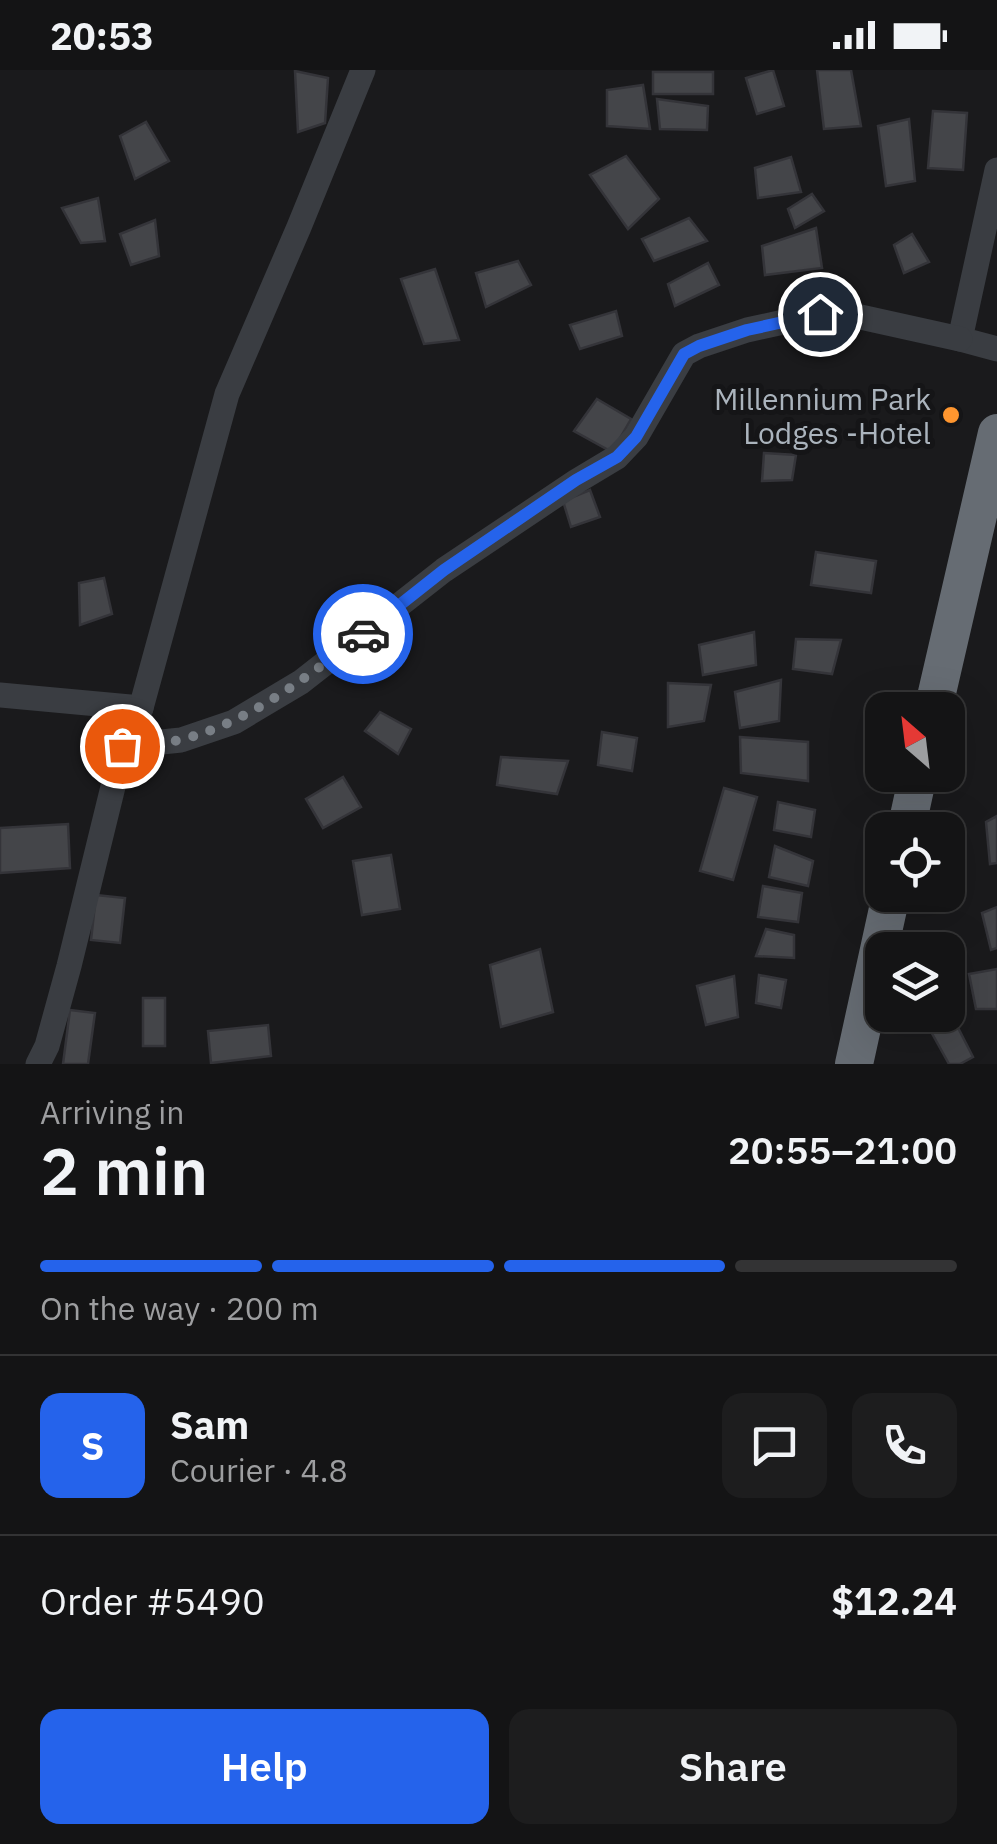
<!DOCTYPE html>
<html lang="en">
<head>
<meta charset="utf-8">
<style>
  :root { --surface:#141415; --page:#1d1d1e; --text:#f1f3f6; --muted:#9d9ea0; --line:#333334; --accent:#2563eb }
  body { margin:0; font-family:"IBM Plex Sans",sans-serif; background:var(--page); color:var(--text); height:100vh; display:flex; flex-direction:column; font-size:38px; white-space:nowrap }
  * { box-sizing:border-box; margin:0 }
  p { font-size:32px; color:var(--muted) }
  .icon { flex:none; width:55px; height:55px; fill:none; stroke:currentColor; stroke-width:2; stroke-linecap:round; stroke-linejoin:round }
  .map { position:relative; height:994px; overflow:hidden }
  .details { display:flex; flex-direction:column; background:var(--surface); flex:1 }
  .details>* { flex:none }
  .needle { width:65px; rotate:332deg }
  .fabs { position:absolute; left:865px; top:622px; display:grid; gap:20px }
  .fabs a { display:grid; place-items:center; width:100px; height:100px; border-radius:20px; background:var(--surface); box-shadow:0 10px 40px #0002,0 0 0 2px var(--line); font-size:50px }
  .pin { position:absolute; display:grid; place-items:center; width:85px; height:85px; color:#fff; margin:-42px; border:5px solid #fff; border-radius:50%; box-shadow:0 2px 10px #0007 }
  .courier { position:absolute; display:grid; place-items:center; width:100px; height:100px; margin:-50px; border:8px solid #2563eb; border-radius:50%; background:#fff; color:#222; box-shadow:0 2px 12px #0007 }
  .head em { font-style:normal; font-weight:600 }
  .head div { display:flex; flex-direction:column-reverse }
  .head { display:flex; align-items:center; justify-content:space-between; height:170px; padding:0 40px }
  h1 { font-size:65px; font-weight:600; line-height:75px }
  .bar { display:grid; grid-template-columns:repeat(4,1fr); gap:15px 10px; align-content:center; height:120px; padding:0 40px }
  .bar i { height:12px; border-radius:8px; background:var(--line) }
  .bar .current { background:var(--accent) }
  .bar p { grid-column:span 4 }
  .line { display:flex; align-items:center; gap:25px; padding:0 40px; border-top:2px solid var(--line) }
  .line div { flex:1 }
  .round { display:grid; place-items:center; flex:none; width:105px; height:105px; border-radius:20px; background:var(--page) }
  .cta { display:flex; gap:20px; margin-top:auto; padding:20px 40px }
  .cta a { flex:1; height:115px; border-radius:20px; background:var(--accent); color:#fff; font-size:40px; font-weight:600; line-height:115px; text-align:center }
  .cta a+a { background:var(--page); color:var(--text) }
  .status { display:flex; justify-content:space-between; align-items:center; height:70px; padding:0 50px; background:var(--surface); direction:ltr }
  .status svg { height:28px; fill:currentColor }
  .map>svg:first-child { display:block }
</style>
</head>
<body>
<div class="status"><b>20:53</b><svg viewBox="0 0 49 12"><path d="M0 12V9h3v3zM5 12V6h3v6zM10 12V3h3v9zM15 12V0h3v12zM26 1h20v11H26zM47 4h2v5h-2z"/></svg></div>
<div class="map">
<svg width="997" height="994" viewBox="0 0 997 994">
  <rect width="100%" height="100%" fill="#1a1a1c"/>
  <g fill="#444549" stroke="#343439" stroke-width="2.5">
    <path d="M773,0l11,36 -27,8 -11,-36z"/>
    <path d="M817,0h34l10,56 -37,3z"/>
    <path d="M295,1l33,7 -3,45 -27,9z"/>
    <rect x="653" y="2" width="60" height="22"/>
    <path d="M643,15l7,44 -43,-3v-36z"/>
    <path d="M657,29l51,7 -1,24 -47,-1z"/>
    <path d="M933,41l34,2 -4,57 -35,-2z"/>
    <path d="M909,49l6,62 -29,5 -8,-60z"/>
    <path d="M146,52l23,39 -34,18 -15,-43z"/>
    <path d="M626,86l33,43 -31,30 -38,-54z"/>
    <path d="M791,87l10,35 -43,6 -3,-30z"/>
    <path d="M812,124l12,17 -29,17 -7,-19z"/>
    <path d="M98,128l7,43 -24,2 -19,-35z"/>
    <path d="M689,148l18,23 -53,20 -12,-22z"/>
    <path d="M155,150l4,36 -28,9 -11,-31z"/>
    <path d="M816,158l6,40 -57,7 -3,-29z"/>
    <path d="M912,164l17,28 -25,11 -10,-28z"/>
    <path d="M518,191l13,24 -45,22 -10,-34z"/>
    <path d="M708,193l11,22 -44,21 -7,-22z"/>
    <path d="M435,199l24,71 -35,4 -23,-65z"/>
    <path d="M616,241l6,25 -42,13 -10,-24z"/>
    <path d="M597,329l34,20 -19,33 -38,-21z"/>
    <path d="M764,383l32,2 -4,25 -30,1z"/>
    <path d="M590,420l10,27 -29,10 -8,-26z"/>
    <path d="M816,482l60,9 -5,32 -60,-8z"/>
    <path d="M104,508l8,36 -32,11 -1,-42z"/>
    <path d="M754,562l2,33 -53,10 -4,-30z"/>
    <path d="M796,569l45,1 -9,34 -39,-5z"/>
    <path d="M781,610l-2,41 -39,7 -5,-36z"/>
    <path d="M668,613l43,2 -7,36 -36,6z"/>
    <path d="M380,642l31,17 -13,25 -33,-23z"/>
    <path d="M602,662l35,6 -5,33 -34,-6z"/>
    <path d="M740,667l68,5v39l-67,-8z"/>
    <path d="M501,687l67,4 -11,33 -60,-9z"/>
    <path d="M343,707l18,30 -38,21 -17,-29z"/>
    <path d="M724,718l33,9 -24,83 -33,-9z"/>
    <path d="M778,732l37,8 -4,27 -37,-7z"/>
    <path d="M997,746v47l-7,1 -4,-42z"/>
    <path d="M68,754l2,44 -70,5v-45z"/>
    <path d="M775,776l38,15 -5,25 -39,-9z"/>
    <path d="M391,785l9,54 -38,6 -9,-54z"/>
    <path d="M763,816l39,7 -4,29 -40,-5z"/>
    <path d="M96,825l29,3 -5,45 -29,-3z"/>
    <path d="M997,837v41l-6,2 -9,-37z"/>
    <path d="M766,859l28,6v23l-38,-2z"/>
    <path d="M540,879l13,63 -52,15 -11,-62z"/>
    <path d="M997,899v40h-21l-7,-35z"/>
    <path d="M759,905l27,5 -5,28 -25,-5z"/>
    <path d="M734,906l4,41 -32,8 -9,-39z"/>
    <rect x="143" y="928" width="22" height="48"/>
    <path d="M70,940l25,3 -7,51h-25z"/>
    <path d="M952,946l21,41 -13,7h-11l-20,-36z"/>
    <path d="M268,955l3,31 -60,7 -3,-32z"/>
  </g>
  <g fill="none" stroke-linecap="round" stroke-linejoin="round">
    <g stroke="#3a3d42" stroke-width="25">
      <path d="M997,100l-37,169 37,10"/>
      <path d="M0,625l141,13"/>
      <path d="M123,676l58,-6 53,-18 67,-40 143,-112 133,-89 40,-24 19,-20 48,-83 15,-8 48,-16 73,-16 36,2 104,23"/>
      <path d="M38,994l9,-18 22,-80 54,-220 18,-38 86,-314 72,-167 64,-157"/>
    </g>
    <g stroke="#666c73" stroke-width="38">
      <path d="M933,640l64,-277"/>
      <path d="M906,760l12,-55"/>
      <path d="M854,994l37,-169"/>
    </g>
  </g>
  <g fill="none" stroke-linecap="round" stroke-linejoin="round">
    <path stroke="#787e85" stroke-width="10" stroke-dasharray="0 18" d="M122,676c20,-2 42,-2 62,-7 69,-19 123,-62 179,-105"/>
    <path stroke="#2563eb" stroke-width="12" d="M363,564l81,-64 132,-90 41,-23 19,-20 48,-83 15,-8 48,-16 73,-16"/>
  </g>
  <circle fill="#ff962f" stroke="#151517" stroke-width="4" cx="951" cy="345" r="10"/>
  <g text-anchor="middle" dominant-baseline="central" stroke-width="10" stroke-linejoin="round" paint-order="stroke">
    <g font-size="30" fill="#abb4bd" stroke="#151517" text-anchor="end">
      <text x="931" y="328">Millennium Park<tspan x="931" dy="34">Lodges -Hotel</tspan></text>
    </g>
  </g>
</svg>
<div class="fabs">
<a><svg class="needle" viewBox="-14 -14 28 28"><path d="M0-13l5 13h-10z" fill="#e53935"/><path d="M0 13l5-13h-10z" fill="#9d9ea0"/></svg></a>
<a><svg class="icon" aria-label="locate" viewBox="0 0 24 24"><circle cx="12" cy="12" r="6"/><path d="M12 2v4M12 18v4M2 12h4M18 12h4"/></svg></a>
<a><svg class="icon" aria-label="layers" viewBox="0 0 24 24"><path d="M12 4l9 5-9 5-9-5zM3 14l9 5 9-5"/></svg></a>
</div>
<div class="pin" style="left:122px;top:676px;background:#ea580c"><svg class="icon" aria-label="bag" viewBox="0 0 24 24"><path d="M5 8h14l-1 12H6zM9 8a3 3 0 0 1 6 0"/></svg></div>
<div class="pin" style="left:820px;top:244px;background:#1f2937"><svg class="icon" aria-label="home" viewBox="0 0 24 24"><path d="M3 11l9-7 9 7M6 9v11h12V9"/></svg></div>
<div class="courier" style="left:363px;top:564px"><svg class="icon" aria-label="car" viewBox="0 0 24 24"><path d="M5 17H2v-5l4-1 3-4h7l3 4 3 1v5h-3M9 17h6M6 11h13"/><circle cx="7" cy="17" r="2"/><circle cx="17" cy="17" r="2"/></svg></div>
</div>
<section class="details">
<div class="head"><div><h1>2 min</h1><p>Arriving in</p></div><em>20:55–21:00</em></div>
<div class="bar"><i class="current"></i><i class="current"></i><i class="current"></i><i></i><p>On the way · 200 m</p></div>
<div class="line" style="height:180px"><b class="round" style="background:var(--accent);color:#fff">S</b><div><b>Sam</b><p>Courier · 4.8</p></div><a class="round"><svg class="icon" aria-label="chat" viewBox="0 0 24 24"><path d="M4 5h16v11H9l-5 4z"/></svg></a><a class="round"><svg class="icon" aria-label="phone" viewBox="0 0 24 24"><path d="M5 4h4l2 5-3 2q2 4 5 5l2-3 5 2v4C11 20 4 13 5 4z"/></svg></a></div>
<div class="line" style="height:130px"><div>Order #5490</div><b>$12.24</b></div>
<div class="cta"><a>Help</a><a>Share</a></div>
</section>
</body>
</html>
